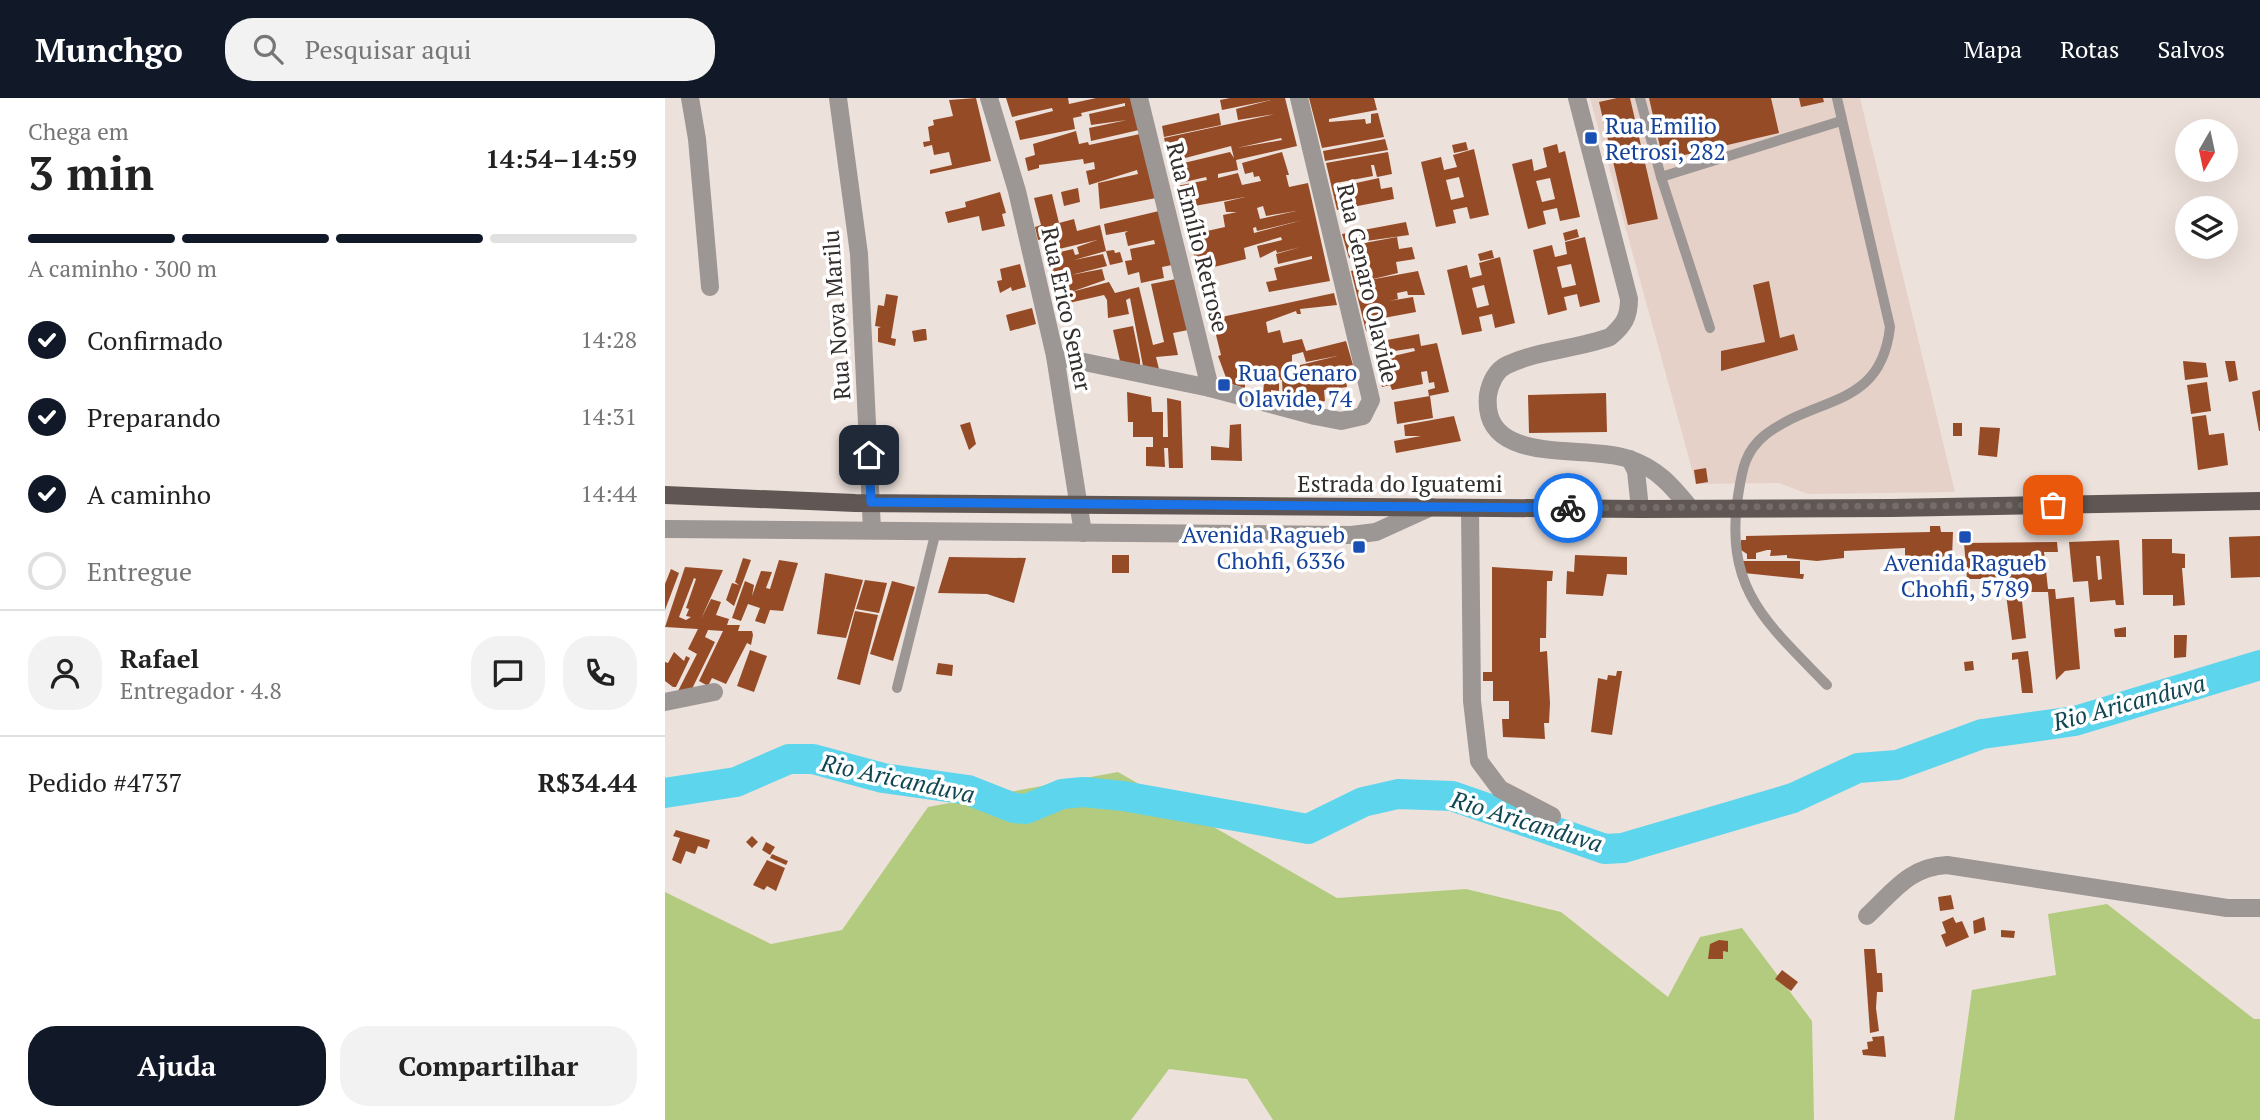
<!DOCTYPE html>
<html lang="pt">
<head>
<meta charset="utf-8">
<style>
  :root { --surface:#fff; --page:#f2f2f2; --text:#222; --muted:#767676; --line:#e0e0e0; --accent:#111827 }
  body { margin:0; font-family:"PT Serif",serif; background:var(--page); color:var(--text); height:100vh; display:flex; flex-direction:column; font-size:26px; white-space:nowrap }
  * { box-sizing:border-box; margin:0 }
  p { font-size:23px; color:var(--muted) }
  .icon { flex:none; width:38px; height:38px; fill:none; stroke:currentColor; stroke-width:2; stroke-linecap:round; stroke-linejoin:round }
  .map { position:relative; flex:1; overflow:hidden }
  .sheet { display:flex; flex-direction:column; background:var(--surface); width:665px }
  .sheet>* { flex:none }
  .needle { width:46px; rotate:189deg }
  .fabs { position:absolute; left:1510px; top:21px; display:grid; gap:14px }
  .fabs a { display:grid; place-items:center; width:63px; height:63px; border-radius:50%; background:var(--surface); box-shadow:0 7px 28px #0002; font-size:35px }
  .pin { position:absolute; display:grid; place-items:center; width:60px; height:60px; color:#fff; margin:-30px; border-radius:14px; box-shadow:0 4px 10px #0006 }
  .courier { position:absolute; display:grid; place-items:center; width:70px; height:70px; margin:-35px; border:5px solid #1a73e8; border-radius:50%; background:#fff; color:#222; box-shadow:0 2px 9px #0007 }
  .summary em { font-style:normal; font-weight:600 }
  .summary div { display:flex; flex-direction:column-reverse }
  .summary { display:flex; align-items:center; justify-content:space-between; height:119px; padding:0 28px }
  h1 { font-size:46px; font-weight:600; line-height:52px }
  .bar { display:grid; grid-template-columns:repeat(4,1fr); gap:10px 7px; align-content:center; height:84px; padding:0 28px }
  .bar i { height:9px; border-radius:5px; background:var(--line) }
  .bar .on { background:var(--accent) }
  .bar p { grid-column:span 4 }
  .line { display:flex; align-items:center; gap:18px; padding:0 28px; border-top:2px solid var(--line) }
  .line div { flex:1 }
  .round { display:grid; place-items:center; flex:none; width:74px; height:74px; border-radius:28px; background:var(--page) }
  ol { padding:0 28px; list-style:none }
  li { display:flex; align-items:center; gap:21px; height:77px }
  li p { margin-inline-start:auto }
  li .icon { padding:7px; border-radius:50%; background:var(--accent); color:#fff; stroke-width:4 }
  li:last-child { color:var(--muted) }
  li i { width:38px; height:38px; border:4px solid var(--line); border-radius:50% }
  .action { display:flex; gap:14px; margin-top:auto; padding:14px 28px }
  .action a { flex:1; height:80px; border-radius:28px; background:var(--accent); color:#fff; font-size:28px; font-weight:600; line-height:80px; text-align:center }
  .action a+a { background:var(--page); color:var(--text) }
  header { display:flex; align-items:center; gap:42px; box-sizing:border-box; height:98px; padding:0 35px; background:var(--accent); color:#fff }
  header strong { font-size:33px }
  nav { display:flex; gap:38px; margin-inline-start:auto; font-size:24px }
  .search { width:490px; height:63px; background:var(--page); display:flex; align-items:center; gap:18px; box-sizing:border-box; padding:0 24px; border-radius:28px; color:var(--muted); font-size:26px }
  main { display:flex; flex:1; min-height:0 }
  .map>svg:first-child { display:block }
</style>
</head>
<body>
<header>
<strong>Munchgo</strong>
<div class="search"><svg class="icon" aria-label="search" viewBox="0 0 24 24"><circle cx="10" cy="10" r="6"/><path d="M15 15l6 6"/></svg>Pesquisar aqui</div>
<nav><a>Mapa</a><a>Rotas</a><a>Salvos</a></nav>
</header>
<main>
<section class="sheet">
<div class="summary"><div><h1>3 min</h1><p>Chega em</p></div><em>14:54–14:59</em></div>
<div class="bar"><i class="on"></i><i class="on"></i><i class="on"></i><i></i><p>A caminho · 300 m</p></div>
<ol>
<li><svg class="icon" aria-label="check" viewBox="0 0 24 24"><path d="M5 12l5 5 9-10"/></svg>Confirmado<p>14:28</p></li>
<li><svg class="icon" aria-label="check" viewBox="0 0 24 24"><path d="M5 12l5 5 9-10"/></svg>Preparando<p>14:31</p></li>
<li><svg class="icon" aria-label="check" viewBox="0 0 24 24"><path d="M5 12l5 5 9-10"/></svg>A caminho<p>14:44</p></li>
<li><i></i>Entregue</li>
</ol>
<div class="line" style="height:126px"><a class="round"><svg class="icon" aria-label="person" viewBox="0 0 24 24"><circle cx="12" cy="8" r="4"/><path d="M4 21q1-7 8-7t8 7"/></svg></a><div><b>Rafael</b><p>Entregador · 4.8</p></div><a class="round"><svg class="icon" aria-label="chat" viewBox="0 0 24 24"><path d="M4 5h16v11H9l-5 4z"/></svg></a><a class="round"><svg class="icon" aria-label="phone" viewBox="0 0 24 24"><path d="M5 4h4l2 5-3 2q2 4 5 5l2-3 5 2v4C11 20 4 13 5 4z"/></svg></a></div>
<div class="line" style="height:91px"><div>Pedido #4737</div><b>R$34.44</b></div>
<div class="action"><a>Ajuda</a><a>Compartilhar</a></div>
</section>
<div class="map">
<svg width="1595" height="1022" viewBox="0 0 1595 1022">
  <rect width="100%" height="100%" fill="#ede1db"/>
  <path fill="#e5d1c8" d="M925,0h270l95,394 -147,2 -29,-11 -83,1z"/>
  <g fill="#b3cb7e">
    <path d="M453,674l219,126 129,-9 95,23 107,85 32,-60 42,-9 70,93 2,99h-541l-26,-41 -78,-10 -38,51h-466v-228l106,52 71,-14 86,-123z"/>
    <path d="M1442,806l147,115h6v101h-306l18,-130 84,-15 -8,-61z"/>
  </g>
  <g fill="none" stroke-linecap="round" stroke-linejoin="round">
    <path stroke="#5cd5ed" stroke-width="30" d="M0,695l71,-11 53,-23h24l70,19 85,12 46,18 12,1 36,-15 21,-2 40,4 185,33 55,-27 35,-8 54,2 153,53 18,-1 170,-50 65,-30 39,-3 85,-31 93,-13 185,-56"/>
  </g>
  <g fill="#964b27" fill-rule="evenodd">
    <path d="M311,0l15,63 -61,13v-4l22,-5 -3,-13 -15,3 -2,-10 -8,2 -1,-5 7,-1 -2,-14 6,-2 -1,-5 20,-4 -4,-16z"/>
    <path d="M341,0h62l1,6 27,-6h35l8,32 -48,11 -2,-13 38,-8 -36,5 -2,-11 36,-8v-3l-44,10 1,3 -9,2 2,11 -55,11 -5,-19 38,-10 -1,-3 -40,9z"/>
    <path d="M565,0h55l12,48 -61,14 2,10 -20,4v4l20,-5 4,12 19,-4 -2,-5 -5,1 -1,-5 -8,2 -3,-11 40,-11 7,23h-3l3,12 19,-4 22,98 -61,11 -3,-10 11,-2 -3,-12 38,-9v-3l-34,8 -2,-10 25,-7 -24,6 -1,-3 -16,8 -3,-12 25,-6 -1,-3 -37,11 2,11 -48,12 -9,-36 36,-8 -2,-12 14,-3h-11l-2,-10 21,-5 -62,11 -6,-22 30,-6 -1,-3 -30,7 -5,-18 59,-14 4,6 -3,-12 -61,16 -6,-24 111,-24 -37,6 -2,-11 35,-9 -49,10 -2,-10zM616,40l1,2 -45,8zM598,108l3,10 30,-5 -36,8 -3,-11zM638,122l-49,13 -1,-5 3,-1 1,4z"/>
    <path d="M644,0h65l3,12 -48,9v3l36,-3 1,5 5,-1v-9l7,-1 6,24 -62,11z"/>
    <path d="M952,0h13l28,121 -30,6 -29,-123z"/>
    <path d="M984,0h122l8,35 -116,27z"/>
    <path d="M1134,0h24l1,4 -23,5z"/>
    <path d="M554,15l2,12 -57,12 -2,-11z"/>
    <path d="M411,33l3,13 9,-2 1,3 51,-11 16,64 -56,11 -2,-26 40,-9 -1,-4 -48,15 -3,-14 9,-2 -1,-7 -10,2 -1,-5 -44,6v3l-11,3 -3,-13 10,-3 -2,-11z"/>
    <path d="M720,41l3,11 -63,11 -2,-10z"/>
    <path d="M801,44l2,8 -14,3 -2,-8z"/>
    <path d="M892,46l2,9 6,-2 15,66 -20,4 -3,-13 -14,3 3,13 -18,5 -16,-65 20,-5 2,12 13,-4 -4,-19zM885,80l5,21 -13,3 -6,-21z"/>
    <path d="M809,51l15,66 -19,4 -3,-12 -14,3 3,13 -20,4 -15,-65 20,-5 3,13 13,-3 -4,-12zM794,79l5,20 -13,3 -5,-20z"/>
    <path d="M723,54l4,22 -15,3 -3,-12h-3l2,11 -37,7 11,2 32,-7 2,11 11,-2 2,12 -57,11 -11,-47z"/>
    <path d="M413,90l2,14 -16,4 -3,-14z"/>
    <path d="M335,94l6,21 -4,1 3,12 -23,5 -3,-15 -31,7 -3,-11 21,-5 -1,-5z"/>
    <path d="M387,96l7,29 15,-4 3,12 23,-6 6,26 -32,9 29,-6 4,12 -36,9 31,-6 3,11 -34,12 38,-10 6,11 24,-6 14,58 11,-3 -13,-58 25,-5 12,51 -15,3 5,22 -22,2 3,12 -16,-3 -13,-68 -4,2 3,14 -21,4 -1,-18 -3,-5 -44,10 -17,-66 -5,1 -3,-13 6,-2 -7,-27zM432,142l-20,7 2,7 -4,1 -2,-6 -13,3 -1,-3z"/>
    <path d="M494,113l13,54 -10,2 2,11 -23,5 -2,-11 -11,3 -3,-14 7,-1 -2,-11 25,-5 -1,-4 -26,6 -3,-13 3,-2 -22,4 -2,-11z"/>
    <path d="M741,124l3,13 -50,7v2l38,-7 2,12 13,-2 3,12 -19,3 2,11 -29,7 49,-9 7,24h-17l-1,-4 -10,2 1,6 -9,2 24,-4 3,15 -38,7 2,10 -14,2 -15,-60 8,-2 -3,-12 -7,1 -7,-24z"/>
    <path d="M912,131l2,8 -14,4 -2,-8z"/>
    <path d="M920,139l15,65 -20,5 -3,-13 -13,3 3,13 -19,5 -15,-65 19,-5 3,12 12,-3 -2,-12zM906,166l5,21 -14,3 -5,-21z"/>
    <path d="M449,152l1,3 5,-1 3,10 -13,3 -4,-14z"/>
    <path d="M827,152l2,8 -14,3 -2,-7z"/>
    <path d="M835,159l15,66 -20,5 -3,-14 -13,3 3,14 -20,4 -15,-65 20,-5 3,13 12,-3 -3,-12zM819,187l5,20 -12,3 -5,-20z"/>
    <path d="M355,166l6,23 -14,4 -1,-4 -11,6 -3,-12 5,-1 -2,-11z"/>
    <path d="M1104,183l11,57 14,-4 4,16 -77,21v-20l44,-9 -12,-57z"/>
    <path d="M669,195l3,12 -37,4 1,5h-4l-1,-3 -30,11 2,11 12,-3 3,13 19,-4 4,12 40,-10 7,24 -9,3 3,19 -23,3 1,11 -21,5 -21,-7 -1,-19h-3v11l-8,-1v6h-8l1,-14 8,1 1,-3 -28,-1v9l-17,-5 -10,-27 3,-1 -9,-36zM638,254l3,10 31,-6 -45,11v-12z"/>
    <path d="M221,196l12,2 -7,42 5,1 -1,7 -17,-4v-14l3,-1 -6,-1 3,-21 6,1z"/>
    <path d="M367,210l4,16 -26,7 -4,-16z"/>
    <path d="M468,228l7,34v5l-20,-4 -7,-31z"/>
    <path d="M258,231h3l1,11 -13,2 -2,-11z"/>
    <path d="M754,236l2,12 16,-3 12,49 -20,4 -1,-6 7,-2 -1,-6 -5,1 -2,-12 -6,1 2,12 -31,6 -2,-5 -8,2 -11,-44zM749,250l1,3 -26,6 -1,-5z"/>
    <path d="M1518,263l23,2 2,14 -23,3z"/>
    <path d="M1560,263h10l3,19 -9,2z"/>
    <path d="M1542,284l4,29 -20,3 -4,-29z"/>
    <path d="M1595,292v41h-1l-7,-39z"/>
    <path d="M462,294l24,5 1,15h11v25h5l-1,-39 14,3 2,67h-14l-1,-20h-4l1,19 -19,-1v-19h7v-10h-20v-15h-5z"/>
    <path d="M941,295l1,39 -78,1 -1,-38z"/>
    <path d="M765,298l3,22 -36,6 -3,-22z"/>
    <path d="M1541,317l3,20 15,-2 4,32 -30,5 -6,-53z"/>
    <path d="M789,318l7,25 -65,12 -2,-12 27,-5h-16l-1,-11z"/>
    <path d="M305,324l6,22 -7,6 -9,-25z"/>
    <rect x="1288" y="325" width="9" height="13"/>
    <path d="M576,326l1,37 -31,-1v-14l18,2 1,-23z"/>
    <path d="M1315,329l20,1 -3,29 -19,-2z"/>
    <path d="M1041,370l2,14 -12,2 -2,-14z"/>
    <path d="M1265,428h10l1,6h12l-1,26 -10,1v5h-37v-16l-61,3v7l-27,3 -30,-3v-3l-17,1 1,-6h-4l-11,3v6h-9v-5l-6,-4v-10h5v-4l184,-4z"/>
    <path d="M1595,438v41l-29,1 -2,-41z"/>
    <path d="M1477,441h30v14l13,1v14h-3l3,37 -12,1v-11h-30z"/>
    <path d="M1454,442l5,65h-8l-1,-5 -25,2 -2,-21 -15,1 -4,-40zM1431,458h4l2,23 -4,1z"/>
    <path d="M1392,444l1,10h-14l4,37h7l1,10 18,-2 6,72 -15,2 -9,9 -8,-88h-27l5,46 -14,2 -8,-61h-37l-3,-36z"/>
    <rect x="447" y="457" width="17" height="18"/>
    <path d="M910,457l52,2v18l-20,-1 -4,22 -37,-2 1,-23 7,1z"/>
    <path d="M284,459l77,1 -12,45 -27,-9 -49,-1z"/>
    <path d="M78,460l8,2 -17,46 -8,-6 6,-17 7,2 -4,-3z"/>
    <path d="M114,462l19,3 -15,48 -13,-1 -5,14 -10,-3 5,-13 -12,-4 -7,17 -9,-3 13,-37 9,4 -2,11 9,-25 11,1 -6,16 4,1z"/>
    <path d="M1078,463h57v13h4l-1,5 -59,-6z"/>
    <path d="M20,469l38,3 -22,49 10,-20 10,3 -5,13 13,4 -2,6h13l-2,6h14l1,4 -2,10 -4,-2 -21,41 -14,-6 -4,8 -9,-5 24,-50 -15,-1 -3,7 10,5 -27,55 -11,-4 20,-39 -9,-5 10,-20 -33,-2zM29,480l2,1 -10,29 3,1 -3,7 5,1 -5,3 -7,-3z"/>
    <path d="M827,469l61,4 -1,10h-5l-1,57h-6v14l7,-1 3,52 -1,20h-5l1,16 -42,-2 -1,-18h7v-18h-16v-20h-10v-9h9z"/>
    <path d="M6,471l8,4 -14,37v-26z"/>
    <path d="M160,475l38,7 -17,58 -29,-4z"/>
    <path d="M200,482l22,3 -8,30 -23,-4z"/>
    <path d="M227,483l23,6 -22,74 -23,-7z"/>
    <path d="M190,513l23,4 -18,70 -23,-6z"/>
    <path d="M1461,529v10h-11l-1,-8z"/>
    <path d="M1509,537h13l-1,22 -12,1z"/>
    <path d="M85,552l17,6 -13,36 -17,-6z"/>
    <path d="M1363,553l3,23 2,19h-11l-4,-34 -6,1v-7z"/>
    <path d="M9,554l10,9 2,-5 4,2 -14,29h-3l-8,-6v-19l3,1z"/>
    <path d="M1308,563l1,9 -9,1 -1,-9z"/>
    <path d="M273,565l15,2 -1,11 -16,-2z"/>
    <path d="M952,573h5l-10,64 -21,-3 7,-54 9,2 1,-5 8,1z"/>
    <path d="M11,732l34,10 -3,9 -9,-3 -3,8 -9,-3 -5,13 -9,-4 8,-22 -7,-2z"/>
    <path d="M87,738l6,6 -6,6 -6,-6z"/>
    <path d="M101,744l9,5 -5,8 -8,-5z"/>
    <path d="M107,756l16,7 -2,4 -16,-7z"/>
    <path d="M102,762l18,8 -9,23 -9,-5 -3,4 -11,-5z"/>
    <path d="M1286,797l3,14 -14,2 -2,-14z"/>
    <path d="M1288,819l3,6 6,-2 7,16 -23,10 -5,-12 5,-2 -4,-11z"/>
    <path d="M1319,819l2,13 -12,4 -1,-13z"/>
    <path d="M1336,832l14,1 -1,7 -13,-1z"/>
    <path d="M1054,842l9,1v11l-5,-1v8h-15l2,-15z"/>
    <path d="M1199,851h11l2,24h5l1,19h-6l-1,16 3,23 -9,2z"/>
    <path d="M1117,872l16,12 -7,9 -16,-12z"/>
    <path d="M1219,938l2,21 -23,-2 -1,-5 6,-1 -1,-7 6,-1 -1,-4z"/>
  </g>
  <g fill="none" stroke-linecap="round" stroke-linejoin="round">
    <g stroke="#9c9694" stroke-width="10">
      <path d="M975,0l21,79 49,151"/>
      <path d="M996,79l180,-56"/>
      <path d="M1162,587c-60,-62 -103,-95 -89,-189 4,-25 6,-44 27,-61 52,-40 116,-26 125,-108l-53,-229"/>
      <path d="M232,590l39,-157"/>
    </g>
    <g stroke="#9c9694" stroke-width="18">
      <path d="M25,0l7,41 13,148"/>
      <path d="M173,0l21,156 13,276"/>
      <path d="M324,0l28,93 38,165 28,177"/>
      <path d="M474,0l71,290"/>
      <path d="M912,0l52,201c0,18 -5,26 -19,38 -33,12 -71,13 -103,28 -11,5 -17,18 -19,30 -7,73 97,48 141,64 28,9 43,27 61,49"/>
      <path d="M390,258l155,32 105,28 26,5 22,-5 8,-16 -72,-302"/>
      <path d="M965,361l6,12 4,38"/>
      <path d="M805,410l2,193 7,60 21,28 52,27"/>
      <path d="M0,431l686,6 25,-3 55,-25"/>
      <path d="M0,604l49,-10"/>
      <path d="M1202,818c27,-25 42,-49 80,-51l280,43h33"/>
    </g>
    <path stroke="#605754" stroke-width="18" d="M0,397l190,8 785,6 252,-1 368,-7"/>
  </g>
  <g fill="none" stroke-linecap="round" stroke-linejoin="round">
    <path stroke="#746d69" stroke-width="7" stroke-dasharray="0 12.6" d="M903,410l485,-3"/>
    <path stroke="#1a73e8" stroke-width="9" d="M204,357l2,47 697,6"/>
  </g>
  <g fill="#1a4fb4" stroke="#fff" stroke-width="2.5">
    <rect x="919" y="33" width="14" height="14" rx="3.5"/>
    <rect x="552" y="280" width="14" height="14" rx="3.5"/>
    <rect x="1293" y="432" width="14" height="14" rx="3.5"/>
    <rect x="687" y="442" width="14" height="14" rx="3.5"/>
  </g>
  <g text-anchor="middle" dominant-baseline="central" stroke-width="7" stroke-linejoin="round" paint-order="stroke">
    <g font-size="23" fill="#164399" stroke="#fff" text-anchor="start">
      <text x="940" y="27">Rua Emilio<tspan x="940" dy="26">Retrosi, 282</tspan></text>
      <text x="573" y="274">Rua Genaro<tspan x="573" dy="26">Olavide, 74</tspan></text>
      <text x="680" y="436" text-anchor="end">Avenida Ragueb<tspan x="680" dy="26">Chohfi, 6336</tspan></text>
      <text x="1300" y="464" text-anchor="middle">Avenida Ragueb<tspan x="1300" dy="26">Chohfi, 5789</tspan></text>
    </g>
    <g font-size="23" fill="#332e2c" stroke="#fff">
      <text transform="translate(533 139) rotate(76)">Rua Emílio Retrose</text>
      <text transform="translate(703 185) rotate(77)">Rua Genaro Olavide</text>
      <text transform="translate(402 211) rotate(78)">Rua Erico Semer</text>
      <text transform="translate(171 217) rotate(-94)">Rua Nova Marilu</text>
      <text x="735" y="385">Estrada do Iguatemi</text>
    </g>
    <g font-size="24" font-style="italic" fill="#114752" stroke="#fff">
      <text transform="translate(1464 604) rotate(-15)">Rio Aricanduva</text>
      <text transform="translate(233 680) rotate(12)">Rio Aricanduva</text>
      <text transform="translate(862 723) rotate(17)">Rio Aricanduva</text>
    </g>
  </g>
</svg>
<div class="fabs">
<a><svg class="needle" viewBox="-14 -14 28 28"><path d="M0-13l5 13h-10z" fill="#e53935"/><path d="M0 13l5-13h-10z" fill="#767676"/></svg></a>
<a><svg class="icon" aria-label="layers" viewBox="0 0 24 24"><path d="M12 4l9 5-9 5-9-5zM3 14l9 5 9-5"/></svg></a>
</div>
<div class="pin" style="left:1388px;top:407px;background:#ea580c"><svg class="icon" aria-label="bag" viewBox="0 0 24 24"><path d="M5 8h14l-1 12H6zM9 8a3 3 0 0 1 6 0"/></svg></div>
<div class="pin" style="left:204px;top:357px;background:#1f2937"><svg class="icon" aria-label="home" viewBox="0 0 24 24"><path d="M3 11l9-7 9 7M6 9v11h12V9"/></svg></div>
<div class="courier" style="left:903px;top:410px"><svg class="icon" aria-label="bike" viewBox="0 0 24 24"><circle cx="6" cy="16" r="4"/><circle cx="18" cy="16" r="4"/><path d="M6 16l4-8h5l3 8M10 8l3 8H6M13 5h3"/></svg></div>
</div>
</main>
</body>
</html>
